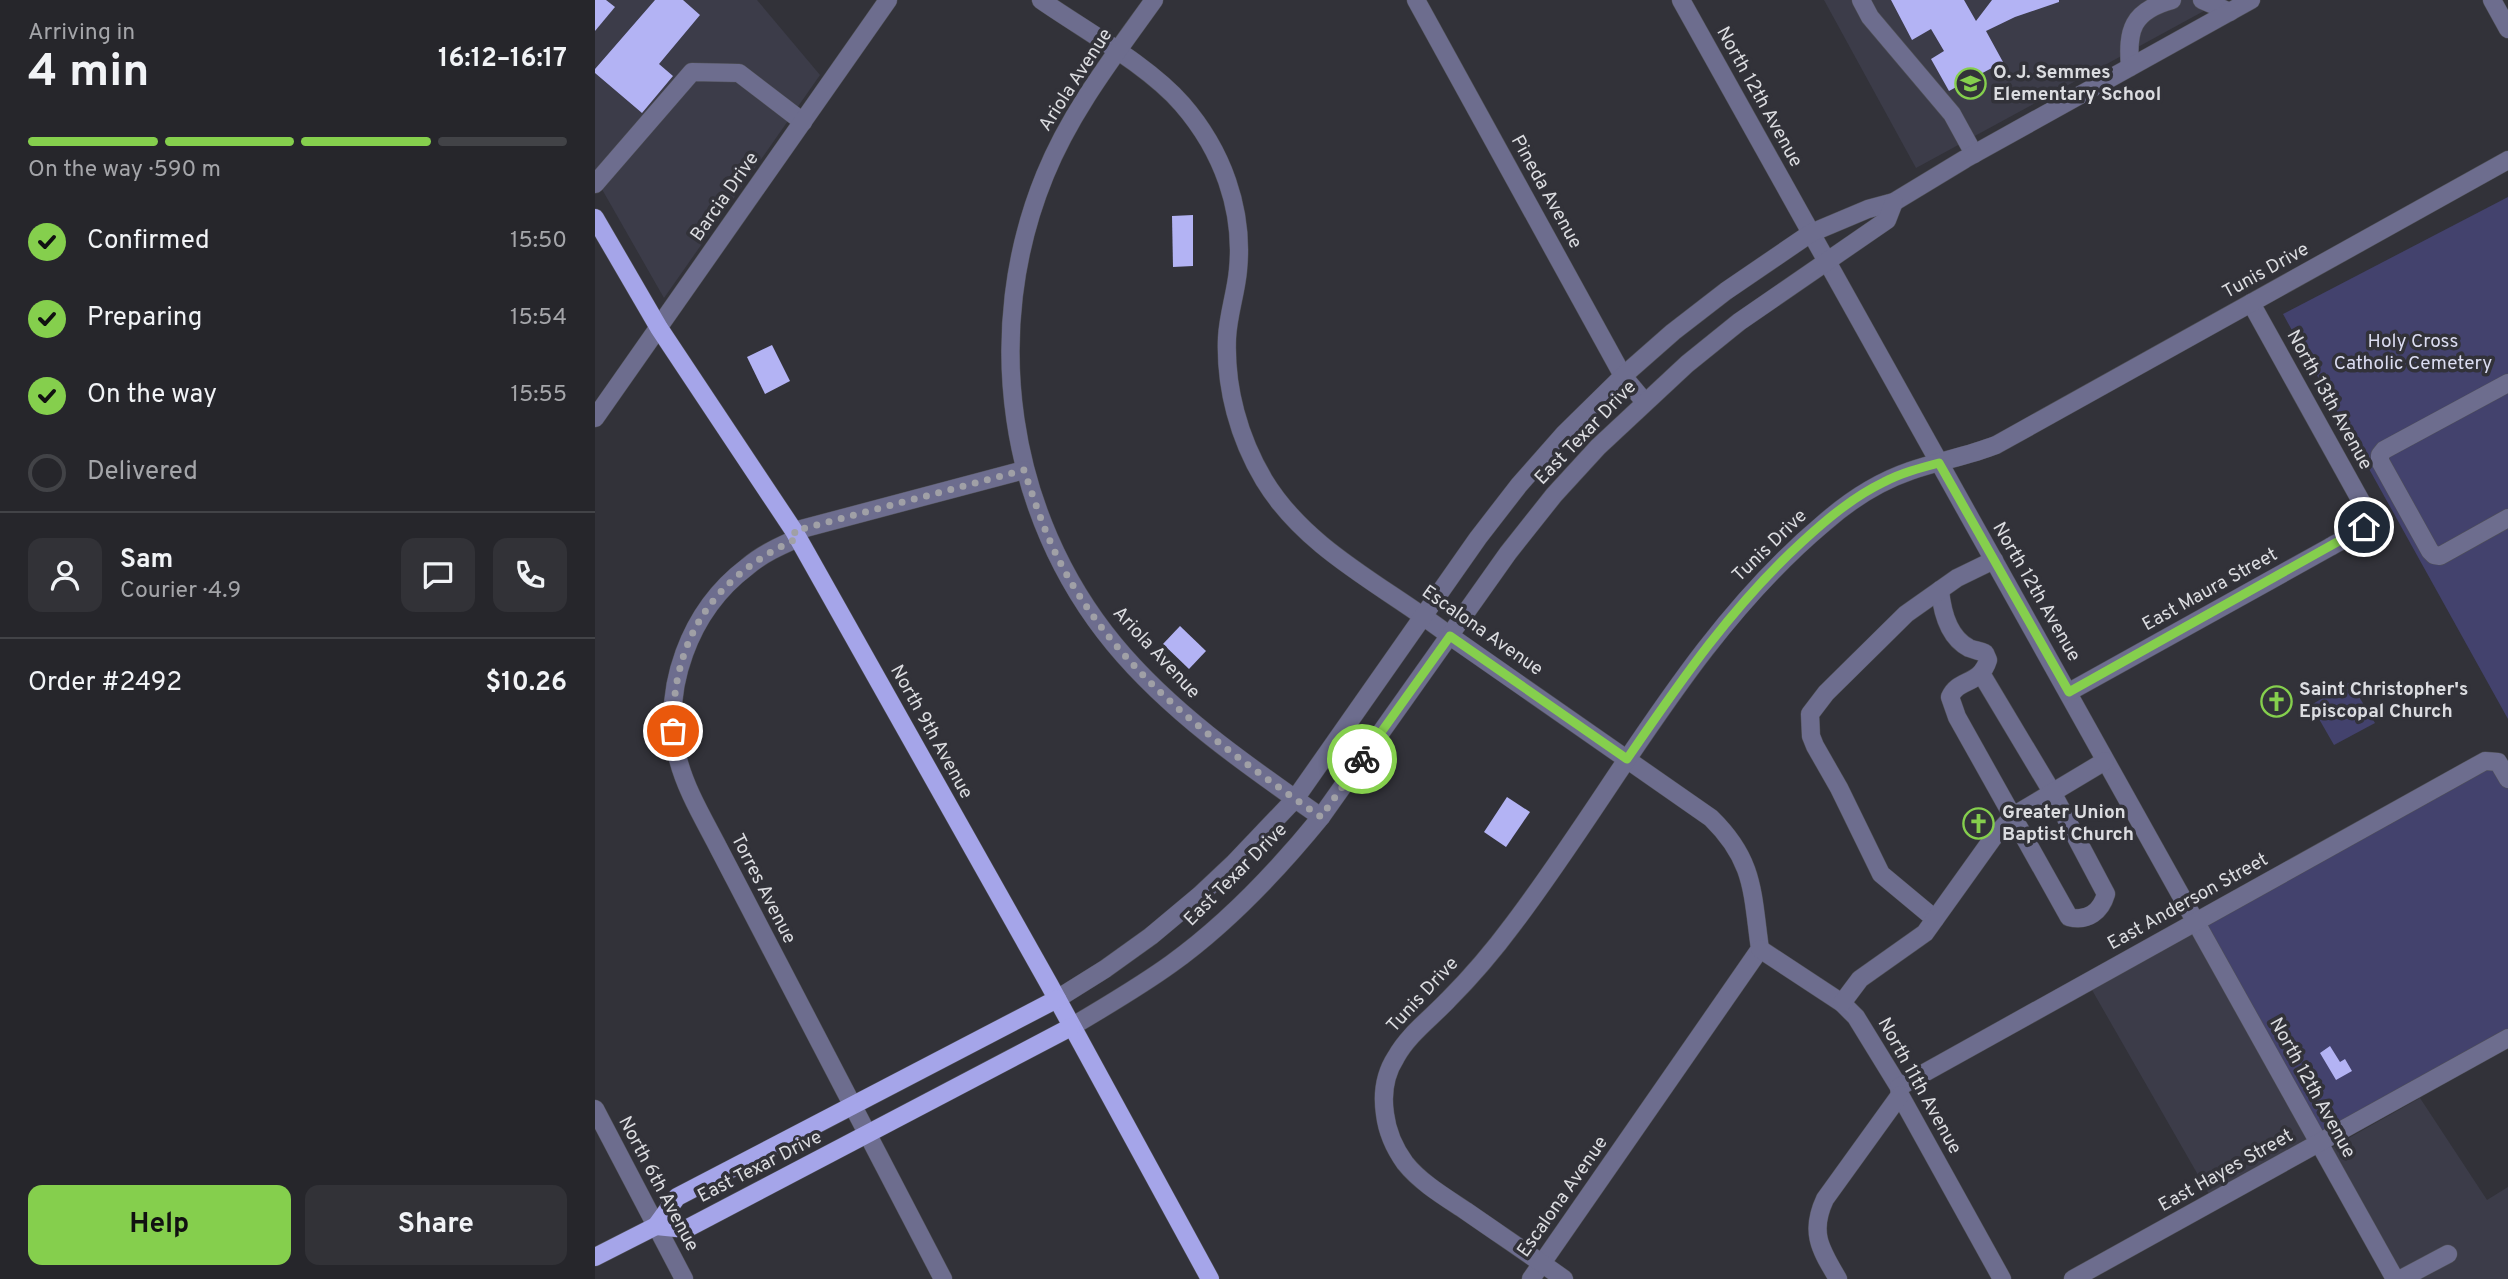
<!DOCTYPE html>
<html lang="en">
<head>
<meta charset="utf-8">
<style>
  :root { --surface:#26262b; --page:#323237; --text:#f1f3f6; --muted:#a4a5a9; --line:#424347; --accent:#85cf4d }
  body { margin:0; font-family:Overpass,sans-serif; background:var(--page); color:var(--text); height:100vh; display:flex; flex-direction:column; font-size:26px; white-space:nowrap }
  * { box-sizing:border-box; margin:0 }
  p { font-size:23px; color:var(--muted) }
  .icon { flex:none; width:38px; height:38px; fill:none; stroke:currentColor; stroke-width:2; stroke-linecap:round; stroke-linejoin:round }
  .map { position:relative; flex:1; overflow:hidden }
  .sheet { display:flex; flex-direction:column; background:var(--surface); width:595px }
  .sheet>* { flex:none }
  .pin { position:absolute; display:grid; place-items:center; width:60px; height:60px; color:#fff; margin:-30px; border:4px solid #fff; border-radius:50%; box-shadow:0 2px 7px #0007 }
  .courier { position:absolute; display:grid; place-items:center; width:70px; height:70px; margin:-35px; border:5px solid #85cf4d; border-radius:50%; background:#fff; color:#222; box-shadow:0 2px 9px #0007 }
  .head em { font-style:normal; font-weight:700 }
  .head div { display:flex; flex-direction:column-reverse }
  .head { display:flex; align-items:center; justify-content:space-between; height:119px; padding:0 28px }
  h1 { font-size:46px; font-weight:700; line-height:52px }
  .bar { display:grid; grid-template-columns:repeat(4,1fr); gap:10px 7px; align-content:center; height:84px; padding:0 28px }
  .bar i { height:9px; border-radius:5px; background:var(--line) }
  .bar .active { background:var(--accent) }
  .bar p { grid-column:span 4 }
  .line { display:flex; align-items:center; gap:18px; padding:0 28px; border-top:2px solid var(--line) }
  .line div { flex:1 }
  .round { display:grid; place-items:center; flex:none; width:74px; height:74px; border-radius:14px; background:var(--page) }
  ol { padding:0 28px; list-style:none }
  li { display:flex; align-items:center; gap:21px; height:77px }
  li p { margin-inline-start:auto }
  li .icon { padding:7px; border-radius:50%; background:var(--accent); color:#111; stroke-width:4 }
  li:last-child { color:var(--muted) }
  li i { width:38px; height:38px; border:4px solid var(--line); border-radius:50% }
  .action { display:flex; gap:14px; margin-top:auto; padding:14px 28px }
  .action a { flex:1; height:80px; border-radius:14px; background:var(--accent); color:#111; font-size:28px; font-weight:700; line-height:80px; text-align:center }
  .action a+a { background:var(--page); color:var(--text) }
  main { display:flex; flex:1; min-height:0 }
  .map>svg:first-child { display:block }
</style>
</head>
<body>
<main>
<section class="sheet">
<div class="head"><div><h1>4 min</h1><p>Arriving in</p></div><em>16:12–16:17</em></div>
<div class="bar"><i class="active"></i><i class="active"></i><i class="active"></i><i></i><p>On the way · 590 m</p></div>
<ol>
<li><svg class="icon" aria-label="check" viewBox="0 0 24 24"><path d="M5 12l5 5 9-10"/></svg>Confirmed<p>15:50</p></li>
<li><svg class="icon" aria-label="check" viewBox="0 0 24 24"><path d="M5 12l5 5 9-10"/></svg>Preparing<p>15:54</p></li>
<li><svg class="icon" aria-label="check" viewBox="0 0 24 24"><path d="M5 12l5 5 9-10"/></svg>On the way<p>15:55</p></li>
<li><i></i>Delivered</li>
</ol>
<div class="line" style="height:126px"><a class="round"><svg class="icon" aria-label="person" viewBox="0 0 24 24"><circle cx="12" cy="8" r="4"/><path d="M4 21q1-7 8-7t8 7"/></svg></a><div><b>Sam</b><p>Courier · 4.9</p></div><a class="round"><svg class="icon" aria-label="chat" viewBox="0 0 24 24"><path d="M4 5h16v11H9l-5 4z"/></svg></a><a class="round"><svg class="icon" aria-label="phone" viewBox="0 0 24 24"><path d="M5 4h4l2 5-3 2q2 4 5 5l2-3 5 2v4C11 20 4 13 5 4z"/></svg></a></div>
<div class="line" style="height:91px"><div>Order #2492</div><b>$10.26</b></div>
<div class="action"><a>Help</a><a>Share</a></div>
</section>
<div class="map">
<svg width="1913" height="1279" viewBox="0 0 1913 1279">
  <rect width="100%" height="100%" fill="#323239"/>
  <g fill="#3c3c49">
    <path d="M0,0h162l63,75 -156,223 -69,-121z"/>
    <path d="M1229,0h400l-308,168z"/>
    <path d="M1598,934l114,206 -98,54 -117,-204z"/>
    <path d="M1825,1098l67,102 21,-13v92h-104l-73,-131z"/>
  </g>
  <g fill="#43426d">
    <path d="M1913,197v522l-225,-405z"/>
    <path d="M1755,682l25,41 -41,22 -23,-40z"/>
    <path d="M1890,761l23,18v259l-189,106 -124,-222z"/>
  </g>
  <g fill="#b3b3f4">
    <path d="M0,0h11l9,7 -20,24z"/>
    <path d="M60,0h28l17,15 -41,49 14,12 -31,37 -47,-40v-4z"/>
    <path d="M1296,0h73l12,21 16,-21h67v2l-44,15 -29,14 17,31 -54,29 -18,-32 13,-8 -13,-22 -19,11z"/>
    <path d="M598,215v51l-20,1 -1,-51z"/>
    <path d="M177,345l18,36 -25,13 -18,-37z"/>
    <path d="M585,626l26,25 -17,18 -26,-25z"/>
    <path d="M912,797l23,15 -24,35 -22,-15z"/>
    <path d="M1735,1046l10,16 5,-3 7,12 -16,9 -16,-27z"/>
  </g>
  <g fill="none" stroke-linecap="round" stroke-linejoin="round">
    <defs>
      <g id="minor">
        <path d="M446,0c43,30 107,65 141,104 40,46 62,105 56,166 -2,23 -10,45 -11,68 -2,50 12,100 37,142 43,71 123,107 186,156l261,182c44,43 41,75 49,131l-229,330"/>
        <path d="M559,0c-40,56 -83,111 -109,175 -64,156 -38,339 69,469 57,69 134,122 207,173"/>
        <path d="M821,0l207,376 21,25"/>
        <path d="M1086,0l714,1279"/>
        <path d="M1266,0l9,17 82,97 22,40"/>
        <path d="M1607,0l28,12"/>
        <path d="M1897,0l16,29"/>
        <path d="M1535,67c-3,-37 2,-56 42,-67"/>
        <path d="M0,184l97,-112 47,1 64,49"/>
        <path d="M1913,383l-124,67 -4,5v6l50,90 4,4 6,1 68,-38"/>
        <path d="M0,418l293,-418"/>
        <path d="M199,531l230,-61"/>
        <path d="M203,538c-18,8 -36,16 -51,29 -57,43 -87,122 -69,192 8,31 25,59 40,88l225,432"/>
        <path d="M1345,590c2,21 8,47 29,58 5,2 11,3 16,5l3,7c-8,26 -30,18 -38,37l7,20 112,200c19,5 32,-6 37,-23l-54,-102 -70,-117"/>
        <path d="M1474,692l261,-145c15,-9 39,-16 37,-35l-116,-209"/>
        <path d="M1340,919l-54,-45 -42,-86 -24,-42 -4,-10 -1,-22 16,-21 80,-79 51,-36 37,-18"/>
        <path d="M1165,949l82,54 14,14 43,70 1,8 102,184"/>
        <path d="M462,999l48,-30 46,-33 49,-41 34,-32 61,-64 183,-261 41,-53 45,-51 59,-58 50,-44 53,-41 85,-58 57,-24 26,-7 71,-43 286,-159"/>
        <path d="M1247,1003l18,-24 65,-46 68,-95 20,-22 92,-55"/>
        <path d="M476,1027c34,-20 68,-40 100,-63 57,-41 106,-93 150,-147l187,-264 46,-58 44,-48 89,-83 52,-42 148,-102 7,-18"/>
        <path d="M1304,1087l586,-326 13,1 10,17"/>
        <path d="M0,1109l89,170"/>
        <path d="M969,1279c-32,-23 -65,-45 -98,-68 -21,-14 -45,-28 -61,-48 -10,-14 -18,-32 -20,-49 -3,-20 0,-40 11,-57 12,-22 35,-39 52,-57 24,-24 46,-50 66,-77 102,-135 179,-290 310,-400 25,-22 54,-41 86,-52 29,-10 58,-15 86,-26l512,-285"/>
        <path d="M1243,1279c-17,-29 -29,-46 -13,-80l75,-104"/>
        <path d="M1478,1279l435,-241"/>
        <path d="M1806,1279l47,-25"/>
      </g>
      <g id="major">
        <path d="M0,218l64,110 135,203 255,453 161,295"/>
        <path d="M61,1226l30,3 385,-202"/>
        <path d="M0,1257l61,-31 21,-29 380,-198"/>
      </g>
    </defs>
    <use href="#minor" stroke="#505157" stroke-width="19"/>
    <use href="#major" stroke="#505157" stroke-width="19"/>
    <use href="#minor" stroke="#6d6d8e" stroke-width="18"/>
    <use href="#major" stroke="#a5a5e9" stroke-width="18"/>
  </g>
  <g fill="none" stroke-linecap="round" stroke-linejoin="round">
    <path stroke="#a0a0a6" stroke-width="7" stroke-dasharray="0 12.6" d="M78,731c-1,-94 41,-154 125,-193l-4,-7 230,-61c11,32 21,64 37,94 57,110 161,184 260,253l41,-58"/>
    <path stroke="#85cf4d" stroke-width="9" d="M767,759l88,-123 177,123c53,-77 105,-153 175,-217 25,-23 51,-45 82,-60 17,-9 36,-14 55,-19l130,229 295,-165"/>
  </g>
  <defs>
    <symbol id="school-ring" viewBox="-11 -11 22 22"><circle r="9.5" fill="#323239" stroke="#85cf4d" stroke-width="1.5"/><path d="M0-5L7-2L0 1L-7-2ZM-4 1L0 2.5L4 1V4Q0 6-4 4Z" fill="#85cf4d"/></symbol>
    <symbol id="church-ring" viewBox="-11 -11 22 22"><circle r="9.5" fill="#323239" stroke="#85cf4d" stroke-width="1.5"/><path d="M-1.2-6h2.4v3.5h3.3v2.4h-3.3V6h-2.4V-.1h-3.3v-2.4h3.3Z" fill="#85cf4d"/></symbol>
  </defs>
  <g fill-rule="evenodd">
    <use href="#school-ring" x="1358" y="66" width="35" height="35"/>
    <use href="#church-ring" x="1664" y="684" width="35" height="35"/>
    <use href="#church-ring" x="1366" y="806" width="35" height="35"/>
  </g>
  <g text-anchor="middle" dominant-baseline="central" stroke-width="7" stroke-linejoin="round" paint-order="stroke">
    <g font-size="19" font-weight="bold" fill="#dbdce0" stroke="#323239" text-anchor="start">
      <text x="1398" y="73">O. J. Semmes<tspan x="1398" dy="22">Elementary School</tspan></text>
      <text x="1704" y="690">Saint Christopher's<tspan x="1704" dy="22">Episcopal Church</tspan></text>
      <text x="1407" y="813">Greater Union<tspan x="1407" dy="22">Baptist Church</tspan></text>
    </g>
    <g font-size="19" fill="#dbdce0" stroke="#323239">
      <text transform="translate(481 80) rotate(-57)">Ariola Avenue</text>
      <text transform="translate(1164 97) rotate(61)">North 12th Avenue</text>
      <text transform="translate(951 192) rotate(61)">Pineda Avenue</text>
      <text transform="translate(130 197) rotate(-55)">Barcia Drive</text>
      <text transform="translate(1671 271) rotate(-29)">Tunis Drive</text>
      <text transform="translate(1734 400) rotate(61)">North 13th Avenue</text>
      <text transform="translate(991 433) rotate(-46)">East Texar Drive</text>
      <text transform="translate(1175 546) rotate(-44)">Tunis Drive</text>
      <text transform="translate(1615 590) rotate(-29)">East Maura Street</text>
      <text transform="translate(1441 592) rotate(60)">North 12th Avenue</text>
      <text transform="translate(887 631) rotate(35)">Escalona Avenue</text>
      <text transform="translate(561 653) rotate(47)">Ariola Avenue</text>
      <text transform="translate(336 732) rotate(61)">North 9th Avenue</text>
      <text transform="translate(641 875) rotate(-45)">East Texar Drive</text>
      <text transform="translate(168 889) rotate(63)">Torres Avenue</text>
      <text transform="translate(1593 902) rotate(-29)">East Anderson Street</text>
      <text transform="translate(828 995) rotate(-47)">Tunis Drive</text>
      <text transform="translate(1324 1086) rotate(61)">North 11th Avenue</text>
      <text transform="translate(1717 1088) rotate(61)">North 12th Avenue</text>
      <text transform="translate(165 1167) rotate(-27)">East Texar Drive</text>
      <text transform="translate(1631 1171) rotate(-29)">East Hayes Street</text>
      <text transform="translate(63 1184) rotate(62)">North 6th Avenue</text>
      <text transform="translate(968 1197) rotate(-55)">Escalona Avenue</text>
    </g>
    <g font-size="19" fill="#dbdcf1" stroke="#323239">
      <text x="1818" y="342">Holy Cross<tspan x="1818" dy="22">Catholic Cemetery</tspan></text>
    </g>
  </g>
</svg>
<div class="pin" style="left:78px;top:731px;background:#ea580c"><svg class="icon" aria-label="bag" viewBox="0 0 24 24"><path d="M5 8h14l-1 12H6zM9 8a3 3 0 0 1 6 0"/></svg></div>
<div class="pin" style="left:1769px;top:527px;background:#1f2937"><svg class="icon" aria-label="home" viewBox="0 0 24 24"><path d="M3 11l9-7 9 7M6 9v11h12V9"/></svg></div>
<div class="courier" style="left:767px;top:759px"><svg class="icon" aria-label="bike" viewBox="0 0 24 24"><circle cx="6" cy="16" r="4"/><circle cx="18" cy="16" r="4"/><path d="M6 16l4-8h5l3 8M10 8l3 8H6M13 5h3"/></svg></div>
</div>
</main>
</body>
</html>
